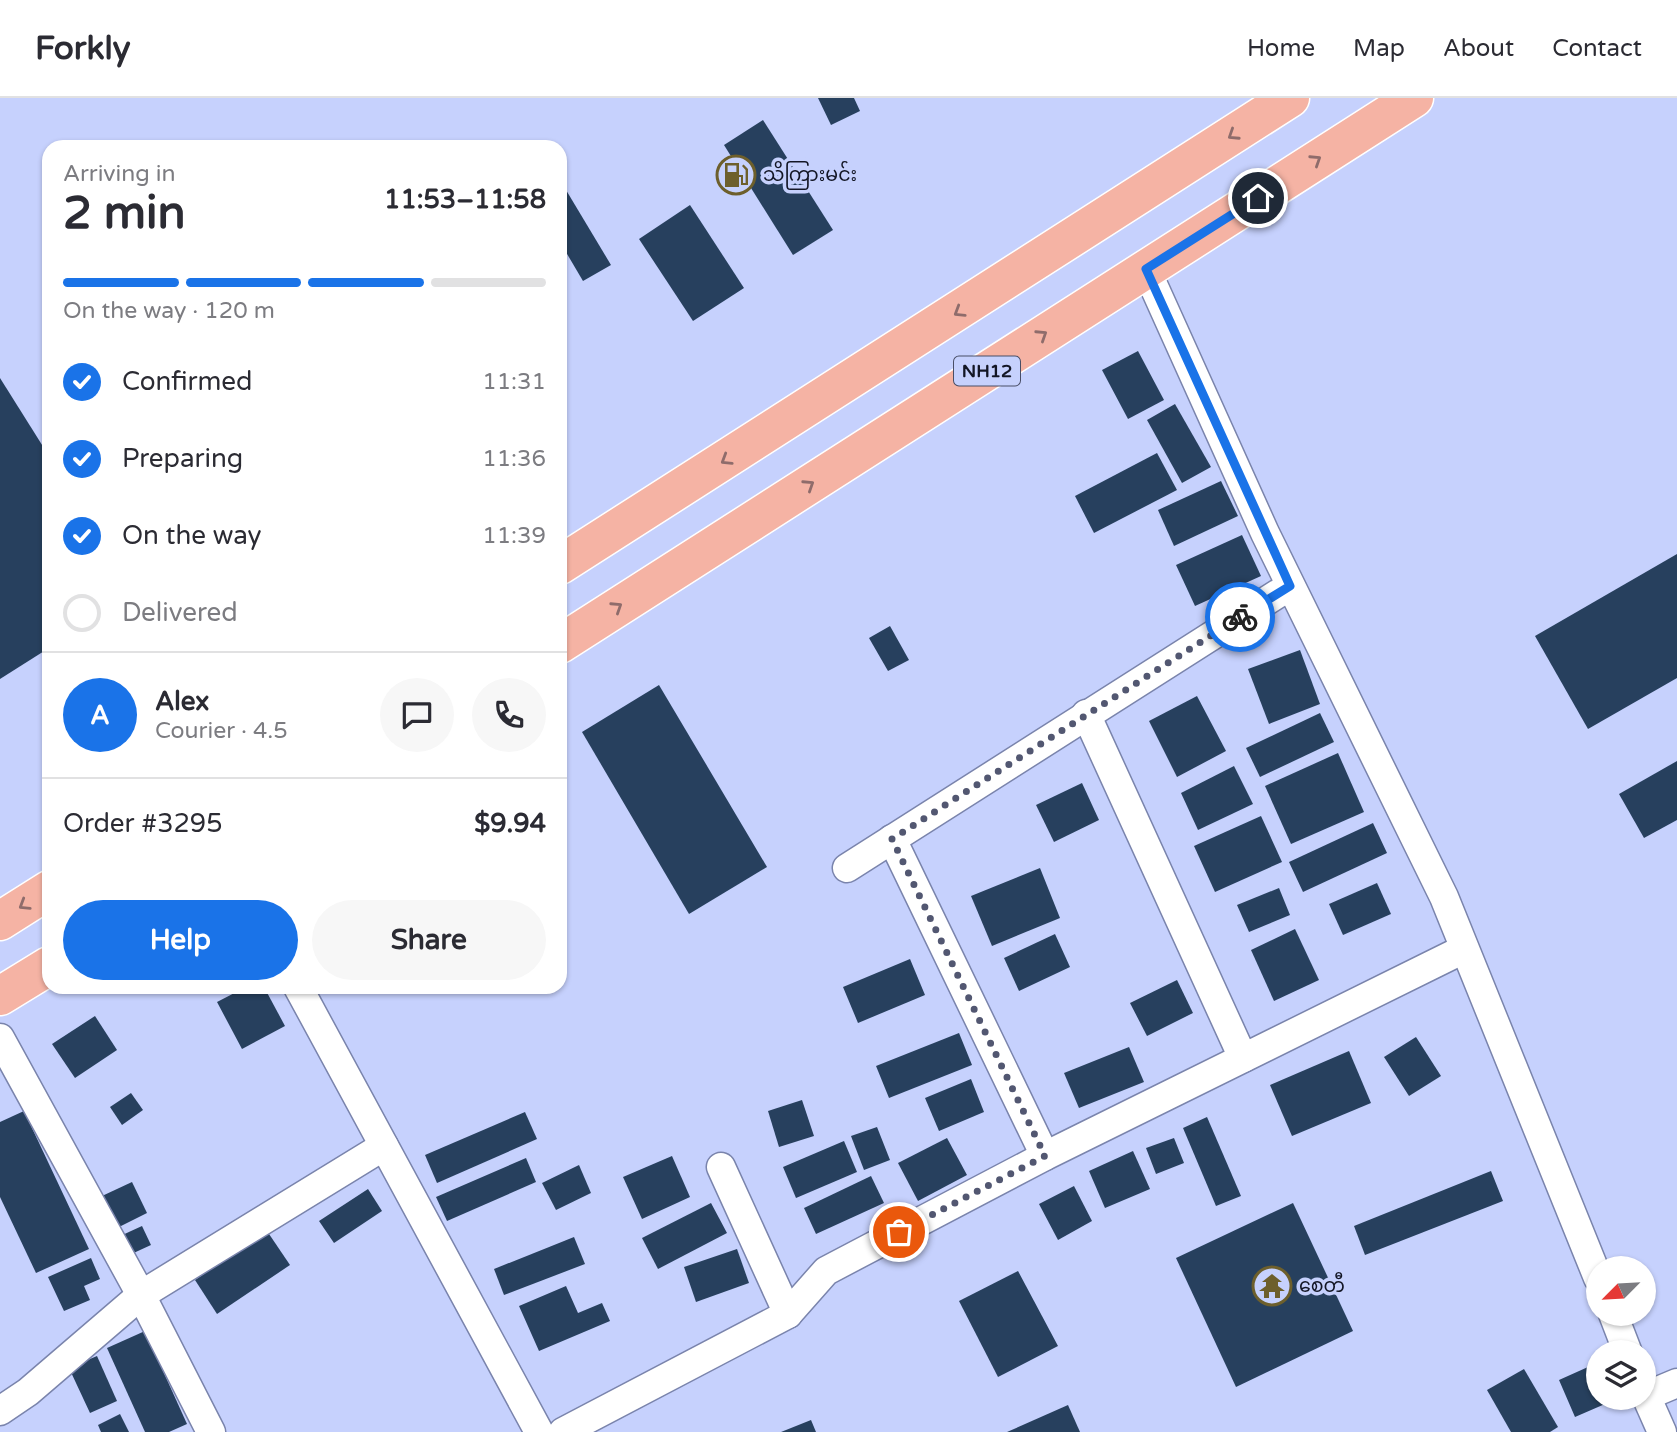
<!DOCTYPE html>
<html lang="en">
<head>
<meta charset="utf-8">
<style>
  :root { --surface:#fff; --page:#f7f7f7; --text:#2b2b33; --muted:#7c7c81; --line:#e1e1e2; --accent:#1a73e8 }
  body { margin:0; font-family:"Varela Round","Noto Sans Myanmar",sans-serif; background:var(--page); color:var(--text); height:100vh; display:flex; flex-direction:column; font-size:26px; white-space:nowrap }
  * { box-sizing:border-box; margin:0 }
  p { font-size:23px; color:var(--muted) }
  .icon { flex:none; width:38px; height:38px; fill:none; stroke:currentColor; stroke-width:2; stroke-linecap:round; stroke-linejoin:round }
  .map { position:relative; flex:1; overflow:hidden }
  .drawer { position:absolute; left:42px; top:42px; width:525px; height:854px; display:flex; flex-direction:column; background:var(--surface); border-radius:21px; box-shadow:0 2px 5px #0004 }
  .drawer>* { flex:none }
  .needle { width:46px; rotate:246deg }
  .controls { position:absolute; left:1586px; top:1158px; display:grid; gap:14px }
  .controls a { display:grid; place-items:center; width:70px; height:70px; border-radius:50%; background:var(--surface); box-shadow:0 2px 5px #0004; font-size:35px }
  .pin { position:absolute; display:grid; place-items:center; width:60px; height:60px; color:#fff; margin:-30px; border:4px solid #fff; border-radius:50%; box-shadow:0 2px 7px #0007 }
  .courier { position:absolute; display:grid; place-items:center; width:70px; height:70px; margin:-35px; border:5px solid #1a73e8; border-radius:50%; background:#fff; color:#222; box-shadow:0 2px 9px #0007 }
  .overview em { font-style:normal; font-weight:800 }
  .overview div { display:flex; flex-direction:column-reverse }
  .overview { display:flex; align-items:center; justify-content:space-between; height:119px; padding:0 21px }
  h1 { font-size:46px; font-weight:800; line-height:52px }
  .bar { display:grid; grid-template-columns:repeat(4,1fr); gap:10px 7px; align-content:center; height:84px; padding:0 21px }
  .bar i { height:9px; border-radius:5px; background:var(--line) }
  .bar .active { background:var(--accent) }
  .bar p { grid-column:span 4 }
  .line { display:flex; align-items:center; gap:18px; padding:0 21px; border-top:2px solid var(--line) }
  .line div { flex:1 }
  .round { display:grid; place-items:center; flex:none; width:74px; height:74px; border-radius:37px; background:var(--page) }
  ol { padding:0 21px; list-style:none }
  li { display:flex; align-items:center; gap:21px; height:77px }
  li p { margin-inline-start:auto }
  li .icon { padding:7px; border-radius:50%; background:var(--accent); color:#fff; stroke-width:4 }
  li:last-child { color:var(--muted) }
  li i { width:38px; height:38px; border:4px solid var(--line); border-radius:50% }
  .action { display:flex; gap:14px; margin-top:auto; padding:14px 21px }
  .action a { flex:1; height:80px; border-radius:42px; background:var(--accent); color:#fff; font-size:28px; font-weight:800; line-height:80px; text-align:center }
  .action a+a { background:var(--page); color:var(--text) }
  header { display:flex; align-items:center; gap:42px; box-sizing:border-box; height:98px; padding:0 35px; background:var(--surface); border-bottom:2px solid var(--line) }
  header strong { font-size:33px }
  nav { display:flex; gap:38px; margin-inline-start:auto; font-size:24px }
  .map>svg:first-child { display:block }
</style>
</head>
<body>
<header>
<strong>Forkly</strong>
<nav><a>Home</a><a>Map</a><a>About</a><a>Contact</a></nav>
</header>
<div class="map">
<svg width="1677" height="1334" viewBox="0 0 1677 1334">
  <rect width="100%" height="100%" fill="#c6d1fd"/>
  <g fill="#27405e">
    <path d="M818,0h36l6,13 -29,14z"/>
    <path d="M763,22l70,110 -40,25 -69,-110z"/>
    <path d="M560,82l51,85 -28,16 -23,-39z"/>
    <path d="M690,107l54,83 -51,33 -54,-82z"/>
    <path d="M1138,253l26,49 -36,19 -26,-49z"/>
    <path d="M0,280l49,78v192l-49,31z"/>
    <path d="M1175,306l36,63 -29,16 -35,-63z"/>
    <path d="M1157,355l20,37 -83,43 -19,-37z"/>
    <path d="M1221,383l17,35 -64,30 -16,-36z"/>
    <path d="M1242,437l19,41 -66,30 -19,-41z"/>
    <path d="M1677,456v124l-89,51 -53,-93z"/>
    <path d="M890,528l19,34 -21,11 -19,-33z"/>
    <path d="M1300,552l20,54 -51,20 -21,-55z"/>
    <path d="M659,587l108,182 -78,47 -107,-182z"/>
    <path d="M1197,598l29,55 -49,26 -28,-56z"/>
    <path d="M1320,615l14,29 -74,35 -14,-29z"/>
    <path d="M1338,655l26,59 -73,32 -26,-58z"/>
    <path d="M1677,663v59l-33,18 -25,-44z"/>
    <path d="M1234,668l19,38 -55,26 -17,-37z"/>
    <path d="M1082,685l17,37 -45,22 -18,-37z"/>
    <path d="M1261,718l21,46 -67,30 -21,-46z"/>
    <path d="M1373,725l14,30 -84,39 -14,-30z"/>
    <path d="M1040,770l20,50 -68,28 -21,-50z"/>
    <path d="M1377,785l14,31 -48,21 -14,-31z"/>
    <path d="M1279,790l11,27 -41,17 -12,-27z"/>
    <path d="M1295,831l24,51 -45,21 -23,-51z"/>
    <path d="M1055,836l15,33 -51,24 -15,-33z"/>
    <path d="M910,861l15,36 -67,28 -15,-36z"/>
    <path d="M1177,882l16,33 -46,23 -17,-33z"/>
    <path d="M246,889h18l21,39 -43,23 -25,-47z"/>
    <path d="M95,918l22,34 -42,28 -23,-34z"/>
    <path d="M959,935l13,32 -83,33 -13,-32z"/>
    <path d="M1416,939l25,39 -32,20 -25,-39z"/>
    <path d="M1129,949l15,35 -65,26 -15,-35z"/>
    <path d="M1349,953l22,52 -79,33 -22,-51z"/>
    <path d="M971,981l13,33 -45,19 -14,-33z"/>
    <path d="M131,995l12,17 -21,15 -12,-18z"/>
    <path d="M802,1002l12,36 -35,11 -11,-36z"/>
    <path d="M24,1013l65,138 -53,24 -36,-76v-75z"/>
    <path d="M525,1014l12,27 -100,44 -12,-28z"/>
    <path d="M1207,1019l34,79 -25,10 -33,-78z"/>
    <path d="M877,1029l13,33 -26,10 -13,-34z"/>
    <path d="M947,1040l20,37 -49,26 -20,-38z"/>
    <path d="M1174,1040l10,25 -28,11 -10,-26z"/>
    <path d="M844,1043l13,31 -61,26 -13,-31z"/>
    <path d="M1133,1053l17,38 -45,19 -16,-37z"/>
    <path d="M672,1058l18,41 -48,22 -19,-42z"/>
    <path d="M526,1060l10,24 -89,39 -11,-24z"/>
    <path d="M579,1067l12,28 -35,17 -14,-27z"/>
    <path d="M1491,1073l12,30 -138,54 -11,-29z"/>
    <path d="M871,1078l13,27 -68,31 -12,-26z"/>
    <path d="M132,1084l15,31 -30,15 -15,-32z"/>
    <path d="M1074,1088l18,35 -34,19 -19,-36z"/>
    <path d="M368,1091l14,22 -48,32 -15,-22z"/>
    <path d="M711,1105l16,30 -69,36 -16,-31z"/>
    <path d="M1293,1105l60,128 -117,56 -60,-129z"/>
    <path d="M142,1128l9,19 -24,11 -9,-19z"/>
    <path d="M267,1133l23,34 -73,49 -22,-34z"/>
    <path d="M574,1139l11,27 -81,31 -10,-26z"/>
    <path d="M737,1151l12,34 -53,19 -12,-35z"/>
    <path d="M91,1160l9,21 -16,7 6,14 -26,11 -16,-34z"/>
    <path d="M1018,1173l40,75 -60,31 -39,-76z"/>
    <path d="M566,1188l12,27 24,-10 8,18 -71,30 -20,-45z"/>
    <path d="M145,1233l42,93 -18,8h-24l-38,-84z"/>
    <path d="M97,1258l20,45 -27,12 -21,-45z"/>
    <path d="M1588,1269l10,21v10h4l3,6 -30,13 -16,-37z"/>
    <path d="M1524,1271l34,58 -8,5h-39l-24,-42z"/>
    <path d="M1068,1307l12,27h-73z"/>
    <path d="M120,1316l9,18h-28l-3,-7z"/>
    <path d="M811,1322l5,12h-35z"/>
  </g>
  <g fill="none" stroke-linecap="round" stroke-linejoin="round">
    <defs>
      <g id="street">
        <path d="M1146,171l119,264 179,364 154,381"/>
        <path d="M1086,616l157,344"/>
        <path d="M892,741l153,317"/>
        <path d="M847,770l443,-282"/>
        <path d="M298,889l241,445"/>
        <path d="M0,940l141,257 70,137"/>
        <path d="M721,1069l67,147"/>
        <path d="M1613,1216l15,39"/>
        <path d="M1643,1291l19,43"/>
        <path d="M1646,1298l31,-13"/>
        <path d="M0,1313l28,-19 113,-97 243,-149"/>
        <path d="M563,1334l225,-118 38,-43 219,-115 419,-207"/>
      </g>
      <g id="highway">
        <path d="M560,467l730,-467"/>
        <path d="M560,546l854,-546"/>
        <path d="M0,823l49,-31"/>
        <path d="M0,898l49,-30"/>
      </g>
    </defs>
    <use href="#street" stroke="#7a84ac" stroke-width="31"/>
    <use href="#highway" stroke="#fff" stroke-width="41"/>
    <use href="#street" stroke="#fff" stroke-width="28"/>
    <use href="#highway" stroke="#f5b3a4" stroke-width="38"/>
  </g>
  <defs><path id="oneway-chevron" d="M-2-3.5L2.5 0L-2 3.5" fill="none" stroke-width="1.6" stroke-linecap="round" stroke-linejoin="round" transform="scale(1.75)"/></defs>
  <g stroke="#8f6c6b">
    <use href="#oneway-chevron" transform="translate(1233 37) rotate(147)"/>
    <use href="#oneway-chevron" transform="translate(1316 62) rotate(-33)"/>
    <use href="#oneway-chevron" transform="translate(959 214) rotate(148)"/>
    <use href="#oneway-chevron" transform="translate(1042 237) rotate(-33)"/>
    <use href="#oneway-chevron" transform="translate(726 362) rotate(148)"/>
    <use href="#oneway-chevron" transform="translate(809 387) rotate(-33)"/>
    <use href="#oneway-chevron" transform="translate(617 509) rotate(-33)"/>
    <use href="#oneway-chevron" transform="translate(24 807) rotate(148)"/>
  </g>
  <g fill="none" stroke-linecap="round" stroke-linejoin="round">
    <path stroke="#525771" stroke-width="7" stroke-dasharray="0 12.6" d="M899,1134l146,-76 -153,-317 348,-222"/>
    <path stroke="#1a73e8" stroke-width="9" d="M1240,519l50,-31 -144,-317 112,-71"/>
  </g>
  <defs>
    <symbol id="fuel-ring" viewBox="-11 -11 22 22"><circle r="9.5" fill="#c6d1fd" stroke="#6d5f2c" stroke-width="1.5"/><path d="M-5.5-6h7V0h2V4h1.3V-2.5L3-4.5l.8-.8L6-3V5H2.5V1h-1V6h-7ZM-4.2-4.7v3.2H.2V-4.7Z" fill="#6d5f2c"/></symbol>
    <symbol id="temple-ring" viewBox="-11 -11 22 22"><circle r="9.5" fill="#c6d1fd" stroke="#6d5f2c" stroke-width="1.5"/><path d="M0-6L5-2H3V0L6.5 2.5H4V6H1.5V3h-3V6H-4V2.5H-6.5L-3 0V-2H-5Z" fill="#6d5f2c"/></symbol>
  </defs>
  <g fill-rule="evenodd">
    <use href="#fuel-ring" x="714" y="55" width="44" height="44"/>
    <use href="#temple-ring" x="1250" y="1166" width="44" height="44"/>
  </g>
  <g text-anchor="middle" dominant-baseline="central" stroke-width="7" stroke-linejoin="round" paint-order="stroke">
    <rect fill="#c6d1fd" stroke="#494e66" stroke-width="2" x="954" y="258.5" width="66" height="29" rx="5"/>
    <g font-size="18" font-weight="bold" fill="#131625">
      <text x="987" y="273">NH12</text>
    </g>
    <g font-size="19" fill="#131625" stroke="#c6d1fd" text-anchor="start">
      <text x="763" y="77">သိကြားမင်း</text>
      <text x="1299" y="1188">စေတီ</text>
    </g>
  </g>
</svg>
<div class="controls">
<a><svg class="needle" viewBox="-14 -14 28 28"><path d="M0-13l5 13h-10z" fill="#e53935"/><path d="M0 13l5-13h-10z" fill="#7c7c81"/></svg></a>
<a><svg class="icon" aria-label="layers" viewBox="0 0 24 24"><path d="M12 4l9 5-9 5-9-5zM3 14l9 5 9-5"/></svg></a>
</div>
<div class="pin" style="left:899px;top:1134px;background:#ea580c"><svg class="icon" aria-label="bag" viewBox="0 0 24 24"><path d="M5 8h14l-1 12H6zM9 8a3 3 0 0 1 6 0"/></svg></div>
<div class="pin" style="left:1258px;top:100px;background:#1f2937"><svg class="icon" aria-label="home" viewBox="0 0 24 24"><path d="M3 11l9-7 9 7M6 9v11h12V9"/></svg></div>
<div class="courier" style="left:1240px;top:519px"><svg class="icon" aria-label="bike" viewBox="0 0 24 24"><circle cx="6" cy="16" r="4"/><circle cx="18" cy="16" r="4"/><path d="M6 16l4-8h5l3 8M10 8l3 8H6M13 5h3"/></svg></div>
<section class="drawer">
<div class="overview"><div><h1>2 min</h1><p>Arriving in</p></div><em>11:53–11:58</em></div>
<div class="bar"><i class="active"></i><i class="active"></i><i class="active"></i><i></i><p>On the way · 120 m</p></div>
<ol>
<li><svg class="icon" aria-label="check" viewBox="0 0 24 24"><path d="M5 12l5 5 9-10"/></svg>Confirmed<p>11:31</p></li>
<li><svg class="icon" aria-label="check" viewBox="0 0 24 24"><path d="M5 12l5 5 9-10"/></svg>Preparing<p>11:36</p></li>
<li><svg class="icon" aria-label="check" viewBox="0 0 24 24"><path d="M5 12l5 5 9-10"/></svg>On the way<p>11:39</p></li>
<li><i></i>Delivered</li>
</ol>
<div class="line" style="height:126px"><b class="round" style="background:var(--accent);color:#fff">A</b><div><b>Alex</b><p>Courier · 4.5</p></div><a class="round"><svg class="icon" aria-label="chat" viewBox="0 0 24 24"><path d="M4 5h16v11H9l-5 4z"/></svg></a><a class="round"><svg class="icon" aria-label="phone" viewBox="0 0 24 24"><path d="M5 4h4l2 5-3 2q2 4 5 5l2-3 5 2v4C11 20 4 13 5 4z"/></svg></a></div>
<div class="line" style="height:91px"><div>Order #3295</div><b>$9.94</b></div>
<div class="action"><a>Help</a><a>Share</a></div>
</section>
</div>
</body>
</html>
